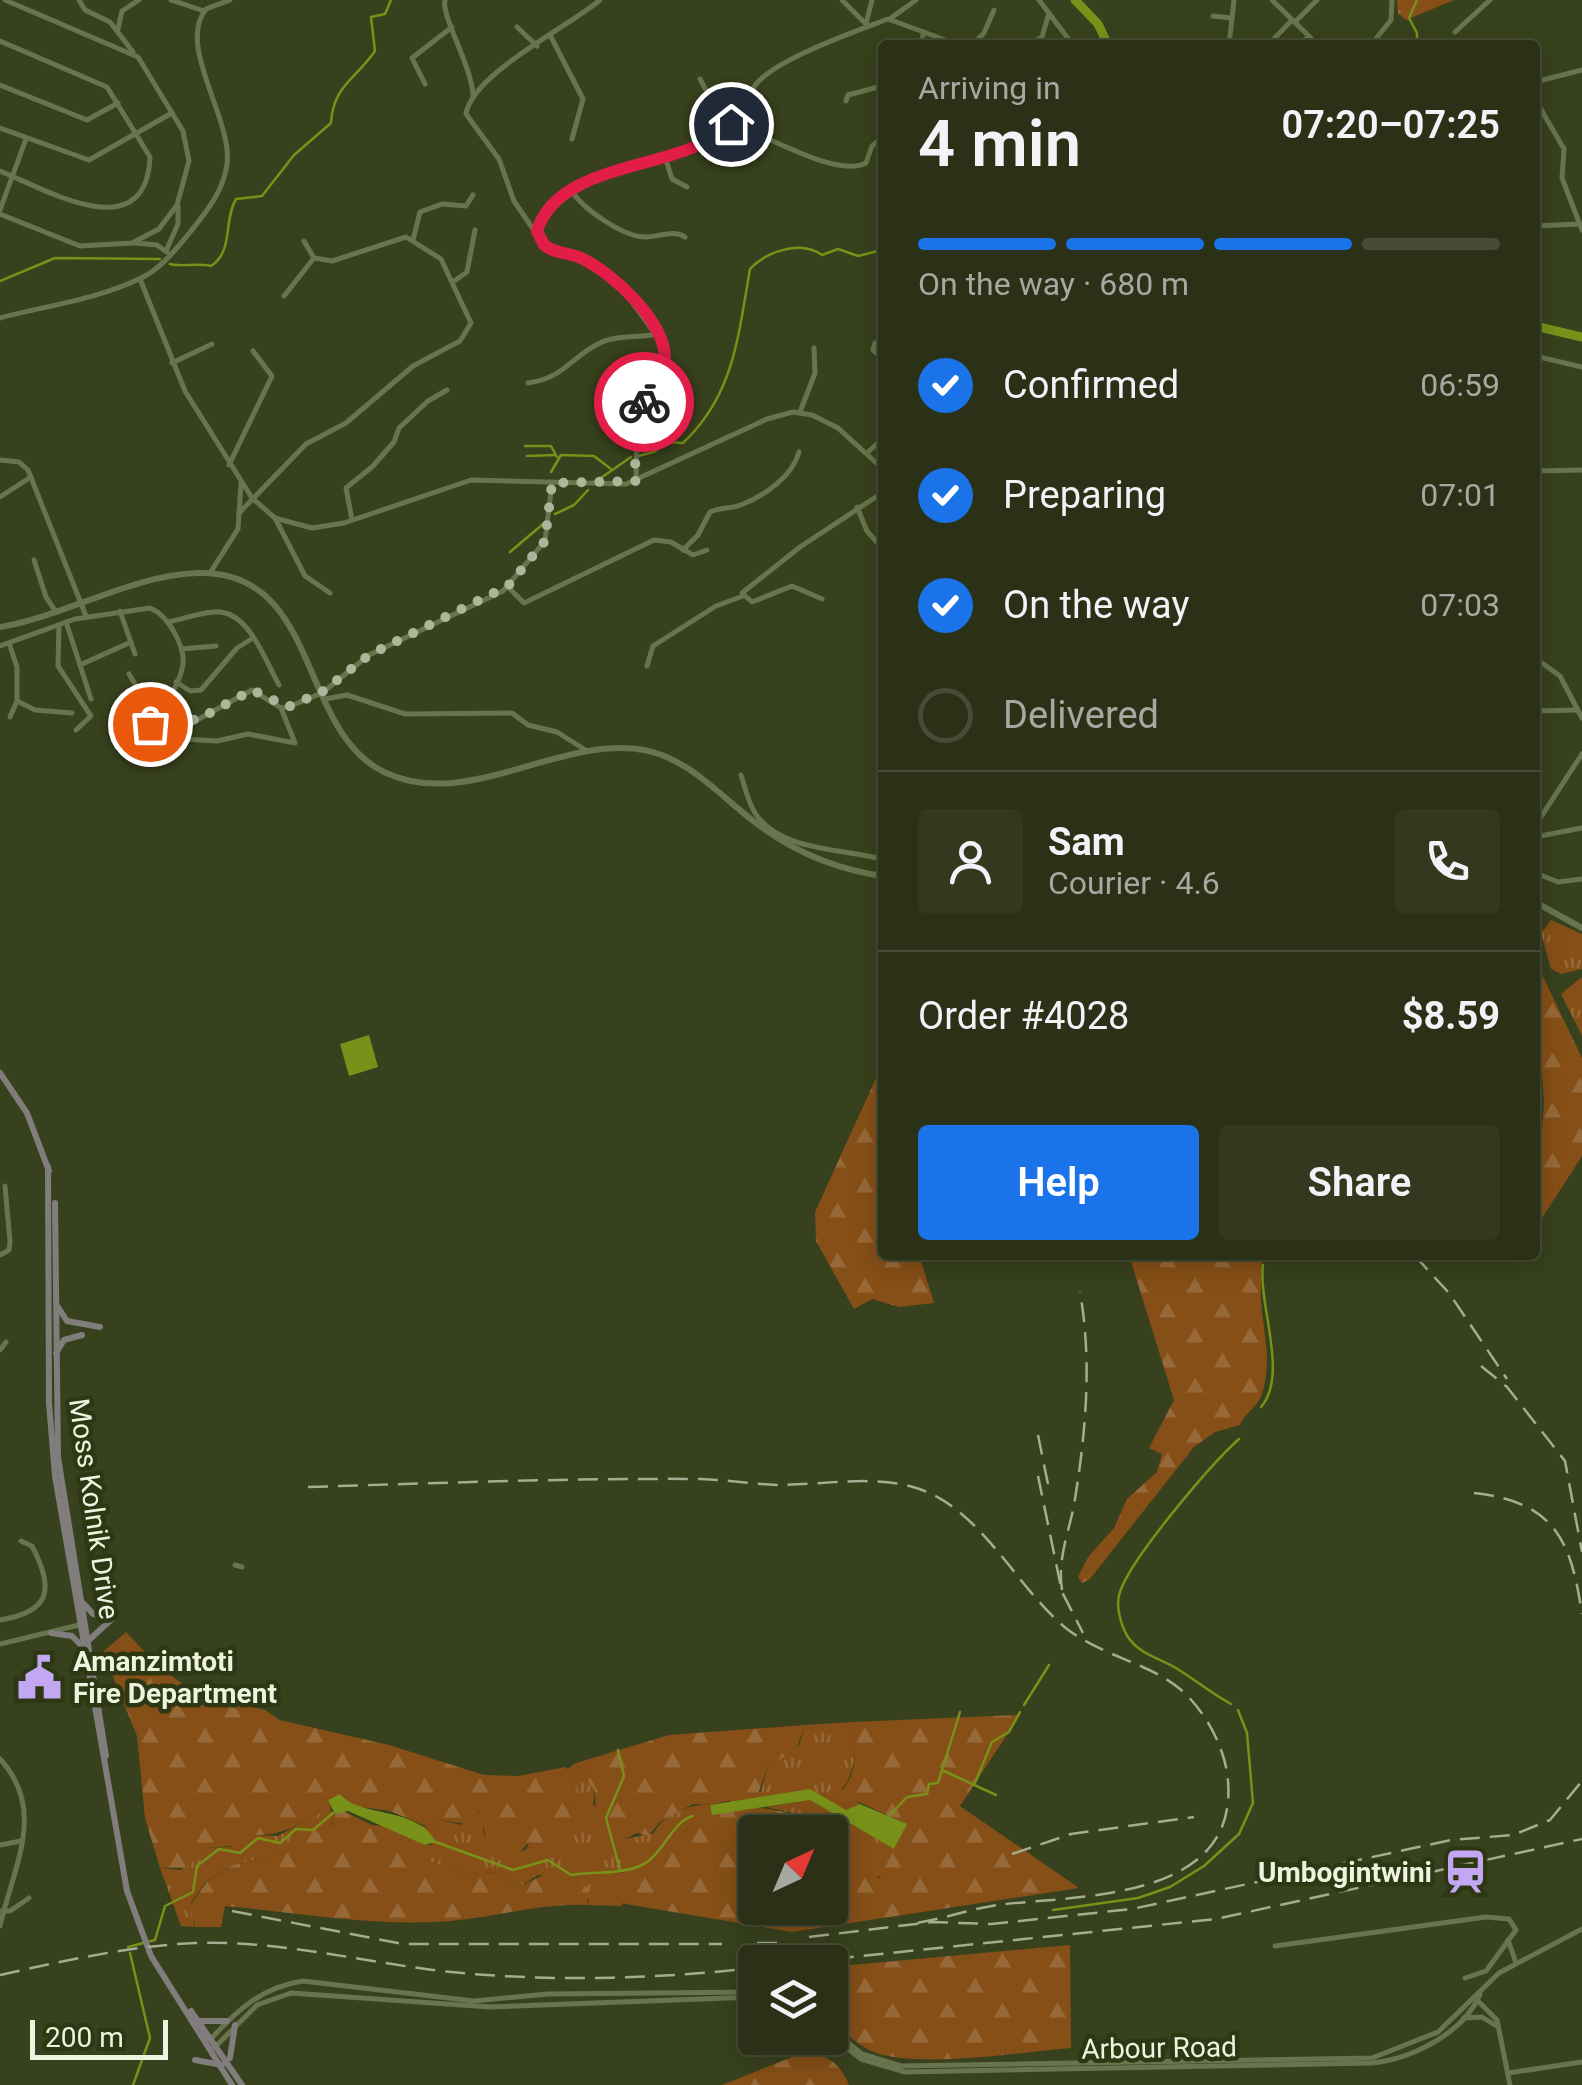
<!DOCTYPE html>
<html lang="en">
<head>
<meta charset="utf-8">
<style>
  :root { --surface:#2a3116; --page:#32391f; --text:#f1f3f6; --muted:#a5a9a1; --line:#464c35; --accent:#1a73e8 }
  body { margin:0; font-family:Roboto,sans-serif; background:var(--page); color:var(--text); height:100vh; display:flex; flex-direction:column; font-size:38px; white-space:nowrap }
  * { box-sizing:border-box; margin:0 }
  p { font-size:32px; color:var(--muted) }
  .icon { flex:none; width:55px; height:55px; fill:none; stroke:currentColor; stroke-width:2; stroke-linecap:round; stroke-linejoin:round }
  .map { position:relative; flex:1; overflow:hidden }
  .details { position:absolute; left:878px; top:40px; width:662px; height:1220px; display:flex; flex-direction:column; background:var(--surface); border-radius:10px; box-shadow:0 5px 25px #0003,0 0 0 2px var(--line) }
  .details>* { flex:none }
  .needle { width:65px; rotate:44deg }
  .buttons { position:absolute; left:738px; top:1815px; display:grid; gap:20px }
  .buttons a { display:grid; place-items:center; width:110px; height:110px; border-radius:10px; background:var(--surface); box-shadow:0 5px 25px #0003,0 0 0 2px var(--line); font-size:50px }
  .scale { position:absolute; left:30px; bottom:25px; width:138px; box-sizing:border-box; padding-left:10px; border:5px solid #edf3de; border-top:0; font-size:28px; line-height:35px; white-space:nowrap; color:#edf3de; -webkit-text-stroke:8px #2e3713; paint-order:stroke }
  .pin { position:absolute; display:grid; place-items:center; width:85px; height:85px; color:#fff; margin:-42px; border:5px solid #fff; border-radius:50%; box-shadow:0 2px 10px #0007 }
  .courier { position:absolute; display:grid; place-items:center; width:100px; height:100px; margin:-50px; border:8px solid #e11d48; border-radius:50%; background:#fff; color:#222; box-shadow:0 2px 12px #0007 }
  .overview em { font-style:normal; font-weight:600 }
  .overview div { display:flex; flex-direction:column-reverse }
  .overview { display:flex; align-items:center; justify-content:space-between; height:170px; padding:0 40px }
  h1 { font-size:65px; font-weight:600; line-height:75px }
  .bar { display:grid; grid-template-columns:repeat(4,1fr); gap:15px 10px; align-content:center; height:120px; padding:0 40px }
  .bar i { height:12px; border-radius:8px; background:var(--line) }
  .bar .current { background:var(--accent) }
  .bar p { grid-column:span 4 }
  .line { display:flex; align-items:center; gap:25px; padding:0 40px; border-top:2px solid var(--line) }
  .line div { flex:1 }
  .round { display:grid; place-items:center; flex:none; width:105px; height:105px; border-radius:10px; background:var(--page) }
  ol { padding:0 40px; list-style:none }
  li { display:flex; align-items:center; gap:30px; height:110px }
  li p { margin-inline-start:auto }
  li .icon { padding:10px; border-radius:50%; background:var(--accent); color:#fff; stroke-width:4 }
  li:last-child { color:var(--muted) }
  li i { width:55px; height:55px; border:5px solid var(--line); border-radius:50% }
  .button { display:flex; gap:20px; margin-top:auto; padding:20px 40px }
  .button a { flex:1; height:115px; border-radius:10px; background:var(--accent); color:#fff; font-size:40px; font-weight:600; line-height:115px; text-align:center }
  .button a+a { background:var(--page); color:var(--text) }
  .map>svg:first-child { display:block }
</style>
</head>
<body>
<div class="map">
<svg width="1582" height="2085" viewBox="0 0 1582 2085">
  <defs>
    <pattern id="grass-tufts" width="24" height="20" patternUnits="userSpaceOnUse" patternTransform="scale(2.5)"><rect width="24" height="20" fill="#854f17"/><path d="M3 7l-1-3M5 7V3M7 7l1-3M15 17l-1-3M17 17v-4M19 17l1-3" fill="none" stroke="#976938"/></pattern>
    <pattern id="forest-firs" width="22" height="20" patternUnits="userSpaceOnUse" patternTransform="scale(2.5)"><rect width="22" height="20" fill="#854f17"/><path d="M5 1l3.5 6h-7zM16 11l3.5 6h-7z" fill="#976938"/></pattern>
  </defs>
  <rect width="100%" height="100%" fill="#38411d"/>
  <g fill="url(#grass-tufts)">
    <path d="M1397,0h57l-48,20 -8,-7z"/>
    <path d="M1551,920l31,14v35l-21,5 -10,-5 -10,-36z"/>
    <path d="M1582,977v59l-21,-42z"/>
    <path d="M852,1722c6,20 4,50 -10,67l18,15 -13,6 -24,-10 -94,2 7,-6 25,-4 7,-26 31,-20 6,-21z"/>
    <path d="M576,1763l19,28 -2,13 32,35 29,-6c8,-18 38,-30 56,-28l2,10c-25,1 -27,22 -42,35 -16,14 -33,19 -53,24l5,32 -35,-1 2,-5 -12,-22 -39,-3 -19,12 -21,-15 -32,2 -44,-15 3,-14h8l-15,-20 10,2 12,-7 22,5 14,-15 8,7c-5,26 8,24 27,30 5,2 9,5 15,3l3,-8 43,-8 -2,-31 5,-18 -9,-15z"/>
    <path d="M810,1800l84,49 -7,24 -13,6 -14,-31 -30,-13 -24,-19 -40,-9z"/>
    <path d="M328,1808l7,6 -3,9 -48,30 -52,12 -27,18 -14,20 3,24 -13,-1 -21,-58 21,2 28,-22 21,-1 21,-12 27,1z"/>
  </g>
  <g fill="url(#forest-firs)">
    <path d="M1535,960l47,98v98l-47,73 9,-126z"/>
    <path d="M882,1065v190h37l15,48 -35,4 -27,-8 -18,10 -38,-68 -1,-29z"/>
    <path d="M1129,1255h133c0,16 -2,32 -1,47 3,34 11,59 1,92 -4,13 -17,18 -22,31l-25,7 -21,15 -105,133 -7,3 -4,-6 10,-20 26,-29 13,-29 30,-27 5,-18 -13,-6 25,-48z"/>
    <path d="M126,1632l31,33 35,26 73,19 15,10 109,25 95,30 34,1 48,-9 11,23 -7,13 4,18 -4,21 -29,12 -12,-12 -10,11 -32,-12 -8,-30 -13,13 -26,-4 -12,7 -38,-16 -60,-8 1,6c-35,12 -39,27 -80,26l-10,10 -32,3 -23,20h-26l-15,-50 -8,-82 -34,-84z"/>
    <path d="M1020,1715l-60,91 119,82 -287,44 -172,-29 -5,-16 2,-13c36,-8 57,-26 77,-55 40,-19 99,-14 133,13h-72v76h75v-73l31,13 13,30h6l26,-54 -49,-23 -17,-2c1,-9 6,-13 10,-21 7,-16 6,-40 2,-56z"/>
    <path d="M805,1725l-9,25 -28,16 -10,28 -48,11 -17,-1 -33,18 -12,14 -11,-3 -12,6 -29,-23 -1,-25 -19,-28 93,-28z"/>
    <path d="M343,1811l29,14 21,2 32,18 -2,14 43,15 32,-2 21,15 28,-14 30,5 12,11 -2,16c-51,-2 -100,15 -153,17 -69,3 -141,-10 -209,-16l-4,21h-26l-5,-21 16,-23 26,-18 52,-12 21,-19 27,-10 3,-10z"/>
    <path d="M1070,1945l1,103c-49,4 -154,21 -197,4 -18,-7 -30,-21 -44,-33v-52z"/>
    <path d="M802,2053c24,1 37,8 47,32h-127z"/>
  </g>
  <g fill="#799119">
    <path d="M369,1035l9,32 -29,9 -9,-32z"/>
    <path d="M810,1789l36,21 14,-6 47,20 -13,25 -84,-49 -98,15 -2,-10z"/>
    <path d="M340,1794c19,24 78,12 96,48l-11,3 -77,-34 -13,3 -7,-14z"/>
  </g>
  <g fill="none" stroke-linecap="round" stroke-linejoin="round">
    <g stroke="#799119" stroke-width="2.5">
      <path d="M1417,45v-12l-8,-15 8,-18"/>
      <path d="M170,264c9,3 27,-1 41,2 23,-15 12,-45 25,-67l26,-3 32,-41 37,-32c2,-37 24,-43 44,-72l-4,-34 14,-3 6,-14"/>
      <path d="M0,281l55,-23 105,1"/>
      <path d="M525,446h26l6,11"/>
      <path d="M527,456l28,-1"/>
      <path d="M638,456l16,-4 12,-10 17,1c51,-48 55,-106 67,-174 17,-18 50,-29 72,-14l16,-6 20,7 24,-6"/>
      <path d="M551,472l10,-17 33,1 17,13"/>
      <path d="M598,480l33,-23"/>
      <path d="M555,514l19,-9 14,-15"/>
      <path d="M510,552l33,-28"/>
      <path d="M1264,1259l3,-4"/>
      <path d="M1261,1407c28,-33 -3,-101 2,-142"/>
      <path d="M1231,1704c-19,-10 -34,-23 -52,-34 -18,-12 -38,-14 -51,-33 -7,-11 -13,-32 -8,-45 11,-34 91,-128 119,-153"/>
      <path d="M1024,1705l25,-40"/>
      <path d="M618,1750l6,26 -18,42 14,52"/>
      <path d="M944,1771l52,24"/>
      <path d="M975,1783l17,-41 17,-10 11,-20"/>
      <path d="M888,1817l19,-20 20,-3 2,-10 9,-1 22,-71"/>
      <path d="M433,1841l80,29 35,-10 23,15c23,-4 50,0 71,-10 21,-10 30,-44 51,-49"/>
      <path d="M1053,1910l85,-12 32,-11 34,-21 35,-32 14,-31 -6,-70 -9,-23"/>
      <path d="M128,1947l27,-7 10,-34 28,-14 4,-26 22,-17 21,4 18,-15 22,5 16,-14 17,1 20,-17"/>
      <path d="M130,1953l20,85 -17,47"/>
    </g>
    <g stroke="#799119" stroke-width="9">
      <path d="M1075,0l23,24 10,21"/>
      <path d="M1535,326l47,11"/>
    </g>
    <g stroke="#69744e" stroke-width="5">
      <path d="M79,0l6,10 25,12 23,30"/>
      <path d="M171,0l33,11"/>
      <path d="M445,0c-4,16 26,64 28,95"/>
      <path d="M600,0c-32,27 -128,74 -134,114l33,45 15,42 30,44 34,12 37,22 47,64 3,16 -28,66 -1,56"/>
      <path d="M842,0l24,24"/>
      <path d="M1039,0l34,45"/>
      <path d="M1272,0l46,45"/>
      <path d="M1213,16l19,2"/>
      <path d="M891,18l25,-18"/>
      <path d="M1295,22l22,-22"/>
      <path d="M866,24l6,-24"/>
      <path d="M517,27l20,19"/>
      <path d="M118,29l4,-18 17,-11"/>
      <path d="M1455,32l35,-32"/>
      <path d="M550,35l33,64 -11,40"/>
      <path d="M0,41l107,46 43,70c-4,93 -105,32 -150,14"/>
      <path d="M920,45l4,-13"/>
      <path d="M972,45l12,-12 10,-23"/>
      <path d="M1029,45l13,-8 7,-24"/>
      <path d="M1229,45l5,-45"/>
      <path d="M1268,45l24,-25"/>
      <path d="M1300,45l9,-9"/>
      <path d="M1371,45l20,-25 1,-20"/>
      <path d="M700,79l27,50"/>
      <path d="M1535,82l47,-12"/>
      <path d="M425,84l-13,-26 40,-31"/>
      <path d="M0,85l87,35 31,-17"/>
      <path d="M1535,99l29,50 -2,29 20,52"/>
      <path d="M846,101l2,-6 34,-9"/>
      <path d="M731,124c32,8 104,55 135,39l6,-17 10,-9"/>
      <path d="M0,128l89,32 83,-47"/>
      <path d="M665,157l7,22 15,8"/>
      <path d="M572,192c13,18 51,45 74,45 14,0 27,-8 39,0"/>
      <path d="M0,210l26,-71"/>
      <path d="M0,214l80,32 52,-3 27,-14 18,-24 12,-44 -6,-30 -45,-74 -133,-57"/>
      <path d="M1535,226l45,-2"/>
      <path d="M537,231c21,-64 134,-66 184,-99 17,-11 23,-35 36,-49 22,-25 99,-52 131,-64l71,26"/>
      <path d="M413,240l7,-28 22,-8 24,2 7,-11"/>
      <path d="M304,241l10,17"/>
      <path d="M135,243l22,2 10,7"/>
      <path d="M166,251l12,-27v-17"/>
      <path d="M140,279l45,112 67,107 23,20 37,10 32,-5 127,-43 155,4 141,-65 26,-7 19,3 26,13 44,40"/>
      <path d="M454,281l13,-9 8,-42"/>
      <path d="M0,318c45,-12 99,-19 141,-40 20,-9 36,-30 50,-47 16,-20 33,-41 36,-67 6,-45 -51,-118 -21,-155l24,-9"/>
      <path d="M875,343l-2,7 9,8"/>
      <path d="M1535,356l47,11"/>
      <path d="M172,363l40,-19"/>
      <path d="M528,383c37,-5 43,-27 74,-41 15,-7 38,-4 55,-8"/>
      <path d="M800,412l15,-39 -1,-25"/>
      <path d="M867,453l15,-14"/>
      <path d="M0,460l19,2 9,8 58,146"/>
      <path d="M229,465l43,-89 -19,-25"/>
      <path d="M1535,471l47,-1"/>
      <path d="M0,497l31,-20"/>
      <path d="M857,507l10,24 15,17"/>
      <path d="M239,513l67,-69 40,-21 67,-57 47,-25 11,-18 -30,-64 -35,-22 -74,24 -18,-3 -30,38"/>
      <path d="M275,518l30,58 25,17"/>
      <path d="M352,520l-6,-32 27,-22 21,-24 5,-14 29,-27 19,-11"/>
      <path d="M683,550l15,-15 12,-23c10,-5 21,-3 31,-7 23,-9 52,-29 58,-53"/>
      <path d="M34,560l12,37 10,15"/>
      <path d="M210,573l28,-44 3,-45"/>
      <path d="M508,587l16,16 130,-63 17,2 22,13 14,-5"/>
      <path d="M822,599l-30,-13 -40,16 -10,-9 58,-46 82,-54"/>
      <path d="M120,611l15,43"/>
      <path d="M66,622l25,77"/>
      <path d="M168,622c15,-3 31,-9 46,-10 35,-3 51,49 65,73"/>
      <path d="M59,625l-1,41 33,50 -15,14"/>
      <path d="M9,643l8,24v34l18,9 37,3"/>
      <path d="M0,646l75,-27 75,-11c18,7 38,41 32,61 -2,11 -9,20 -12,31l8,17 19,3 55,-30 29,18 7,-1 34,-14 47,-38 134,-64 42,-50 7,-58"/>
      <path d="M181,649l35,-3"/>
      <path d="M1535,658l25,18 22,42"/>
      <path d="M80,665l51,-23"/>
      <path d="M647,666l6,-20 63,-40 27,-10"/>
      <path d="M129,674l9,15 10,37"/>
      <path d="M176,682l14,9 11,-1 36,-42 16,-10"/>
      <path d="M325,699l22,-4 58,19 107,-1 16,12 29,7 30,19"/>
      <path d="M1535,711l42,-1"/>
      <path d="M10,717l7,-16"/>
      <path d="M114,728l70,11 33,2 31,-7 47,9 -14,-35"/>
      <path d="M143,735l28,-27"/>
      <path d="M741,775c4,12 7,27 14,38 23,38 90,36 127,46"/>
      <path d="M1535,826l47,-72"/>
      <path d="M1535,837l47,-9"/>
      <path d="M1535,873l23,9 24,-3"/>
      <path d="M0,1255l9,-5 1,-8 -5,-56"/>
      <path d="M0,1350l6,-8"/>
      <path d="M235,1565l7,2"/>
      <path d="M0,1620c50,-8 55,-30 32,-74l-11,-5"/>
      <path d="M0,1644l79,-19"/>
      <path d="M0,1759c47,51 14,106 0,167"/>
      <path d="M0,1845l21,-4"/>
      <path d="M0,1911h10l19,-13"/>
      <path d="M1508,1940l8,23"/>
      <path d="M1275,1946l211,-29 23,2 7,11 -30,41 -21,7"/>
      <path d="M1476,1999l21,21 13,65"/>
      <path d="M1464,2018l18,-1 16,10"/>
      <path d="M830,2028l32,26 39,12 471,-8 66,-26 61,-59 83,-44"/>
      <path d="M830,2035l31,24 44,13 467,-9c40,-4 92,-30 108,-69"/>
      <path d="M210,2040c27,-30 52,-53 93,-59l171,20 74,-7 207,-2"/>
      <path d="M214,2048l43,-43 34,-12 199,14 265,-10"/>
      <path d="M1508,2073l74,-11"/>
    </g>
    <g stroke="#69744e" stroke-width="6">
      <path d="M0,627c66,-11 131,-52 198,-54 123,-3 99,157 186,199 82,40 175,-37 260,-22 50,9 85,57 126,83 34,23 72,37 112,43"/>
      <path d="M1535,902l47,26"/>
    </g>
    <g stroke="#807d7c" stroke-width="6">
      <path d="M0,1073l27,40 22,58"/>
      <path d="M48,1167l1,236 6,73 72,415 24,65 81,129"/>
      <path d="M55,1203l3,254 48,299"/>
      <path d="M58,1307l9,14 33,6"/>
      <path d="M56,1353l8,-13 18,-5"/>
      <path d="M84,1604l9,10 16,5"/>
      <path d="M51,1633l21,3 11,11"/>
      <path d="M89,1640l23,-21"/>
      <path d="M191,2011l51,74"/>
      <path d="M201,2021h26"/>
      <path d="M230,2058l5,-33"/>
      <path d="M195,2060l27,5"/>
    </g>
    <g stroke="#a4ac91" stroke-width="2.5" stroke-dasharray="20 10" stroke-linecap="butt">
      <path d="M1414,1255l35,38 58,86"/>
      <path d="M1481,1366l26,21 58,74 17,91"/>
      <path d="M1038,1435l11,54"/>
      <path d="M1038,1476l24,116 21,41"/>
      <path d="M308,1487c131,-4 262,-9 394,-8 25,1 50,5 75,6 44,0 94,-10 136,2 68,19 102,100 154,142 35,27 82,34 113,60 25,21 46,60 48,92 10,121 -151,114 -231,124 -27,4 -54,14 -81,18"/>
      <path d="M1474,1493c81,9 97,47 108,121"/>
      <path d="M1062,1590c-5,-34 8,-59 13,-91 11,-68 17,-139 5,-207"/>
      <path d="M1012,1854l59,-20 123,-17"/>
      <path d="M232,1911l171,33h319"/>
      <path d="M809,1937l123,-15 59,2 141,-15 319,-69 62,-5 37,-15 32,-39"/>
      <path d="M757,1943h26l42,10"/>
      <path d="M804,1962l412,-43 366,-80"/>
      <path d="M0,1975c64,-14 128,-29 195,-32 87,-3 170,20 256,29 100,10 204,7 304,-4"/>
    </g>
  </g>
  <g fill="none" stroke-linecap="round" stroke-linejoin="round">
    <path stroke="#aeb59a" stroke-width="10" stroke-dasharray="0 18" d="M150,724l21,-16 10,11 16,1 55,-30 36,17 34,-15 47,-37 139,-69 37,-45 7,-58 84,-2 -2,-44 10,-35"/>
    <path stroke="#e11d48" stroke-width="12" d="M644,402l21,-43c0,-38 -52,-86 -84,-101 -13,-6 -26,-4 -37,-13l-7,-14c22,-73 148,-59 194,-107"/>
  </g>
  <defs>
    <symbol id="civic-bare" viewBox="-9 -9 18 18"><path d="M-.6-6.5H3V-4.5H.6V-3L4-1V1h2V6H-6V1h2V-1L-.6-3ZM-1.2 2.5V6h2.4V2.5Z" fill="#c3a7f2" stroke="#2e3713" stroke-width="2.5" paint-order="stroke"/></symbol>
    <symbol id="station-bare" viewBox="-9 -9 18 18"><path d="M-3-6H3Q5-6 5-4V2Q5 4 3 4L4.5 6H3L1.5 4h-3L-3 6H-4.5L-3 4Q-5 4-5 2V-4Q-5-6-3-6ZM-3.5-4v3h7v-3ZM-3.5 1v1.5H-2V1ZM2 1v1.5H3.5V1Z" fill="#c3a7f2" stroke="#2e3713" stroke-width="2.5" paint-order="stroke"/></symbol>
  </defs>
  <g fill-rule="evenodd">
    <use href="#civic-bare" x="8" y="1646" width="63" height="63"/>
    <use href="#station-bare" x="1434" y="1840" width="63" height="63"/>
  </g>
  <g text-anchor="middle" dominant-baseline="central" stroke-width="9" stroke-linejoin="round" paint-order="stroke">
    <g font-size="28" fill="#edf3de" stroke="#2e3713">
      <text transform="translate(94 1509) rotate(82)">Moss Kolnik Drive</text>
      <text transform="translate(1159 2048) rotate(-1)">Arbour Road</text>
    </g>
    <g font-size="28" font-weight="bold" fill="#edf3de" stroke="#2e3713" text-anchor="start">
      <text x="73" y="1661">Amanzimtoti<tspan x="73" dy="32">Fire Department</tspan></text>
      <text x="1432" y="1872" text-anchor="end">Umbogintwini</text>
    </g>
  </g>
</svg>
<div class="buttons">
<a><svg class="needle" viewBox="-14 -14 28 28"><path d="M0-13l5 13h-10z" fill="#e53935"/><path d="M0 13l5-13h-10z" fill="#a5a9a1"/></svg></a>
<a><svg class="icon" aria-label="layers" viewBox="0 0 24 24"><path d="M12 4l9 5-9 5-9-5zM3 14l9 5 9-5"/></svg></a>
</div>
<div class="scale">200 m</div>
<div class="pin" style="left:150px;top:724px;background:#ea580c"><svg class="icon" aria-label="bag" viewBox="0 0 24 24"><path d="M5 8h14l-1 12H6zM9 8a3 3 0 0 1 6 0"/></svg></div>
<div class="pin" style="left:731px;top:124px;background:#1f2937"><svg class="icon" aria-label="home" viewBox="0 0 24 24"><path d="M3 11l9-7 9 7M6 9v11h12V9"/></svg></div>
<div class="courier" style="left:644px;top:402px"><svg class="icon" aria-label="bike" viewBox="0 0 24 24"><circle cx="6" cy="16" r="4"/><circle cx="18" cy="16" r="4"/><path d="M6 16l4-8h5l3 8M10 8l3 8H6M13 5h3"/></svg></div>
<section class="details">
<div class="overview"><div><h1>4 min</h1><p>Arriving in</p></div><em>07:20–07:25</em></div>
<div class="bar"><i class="current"></i><i class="current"></i><i class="current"></i><i></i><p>On the way · 680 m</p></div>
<ol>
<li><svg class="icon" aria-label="check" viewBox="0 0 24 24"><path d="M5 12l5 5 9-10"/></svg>Confirmed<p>06:59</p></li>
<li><svg class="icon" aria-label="check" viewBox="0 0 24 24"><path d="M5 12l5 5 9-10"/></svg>Preparing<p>07:01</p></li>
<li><svg class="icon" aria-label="check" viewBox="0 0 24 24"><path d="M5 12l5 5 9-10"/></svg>On the way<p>07:03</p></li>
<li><i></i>Delivered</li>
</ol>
<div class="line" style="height:180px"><a class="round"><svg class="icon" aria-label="person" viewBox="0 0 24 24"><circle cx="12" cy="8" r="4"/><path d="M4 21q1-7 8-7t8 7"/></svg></a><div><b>Sam</b><p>Courier · 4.6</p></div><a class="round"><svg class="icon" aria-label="phone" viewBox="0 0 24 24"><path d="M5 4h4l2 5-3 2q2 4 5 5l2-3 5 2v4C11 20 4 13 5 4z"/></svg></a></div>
<div class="line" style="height:130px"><div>Order #4028</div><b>$8.59</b></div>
<div class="button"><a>Help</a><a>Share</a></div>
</section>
</div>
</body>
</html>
